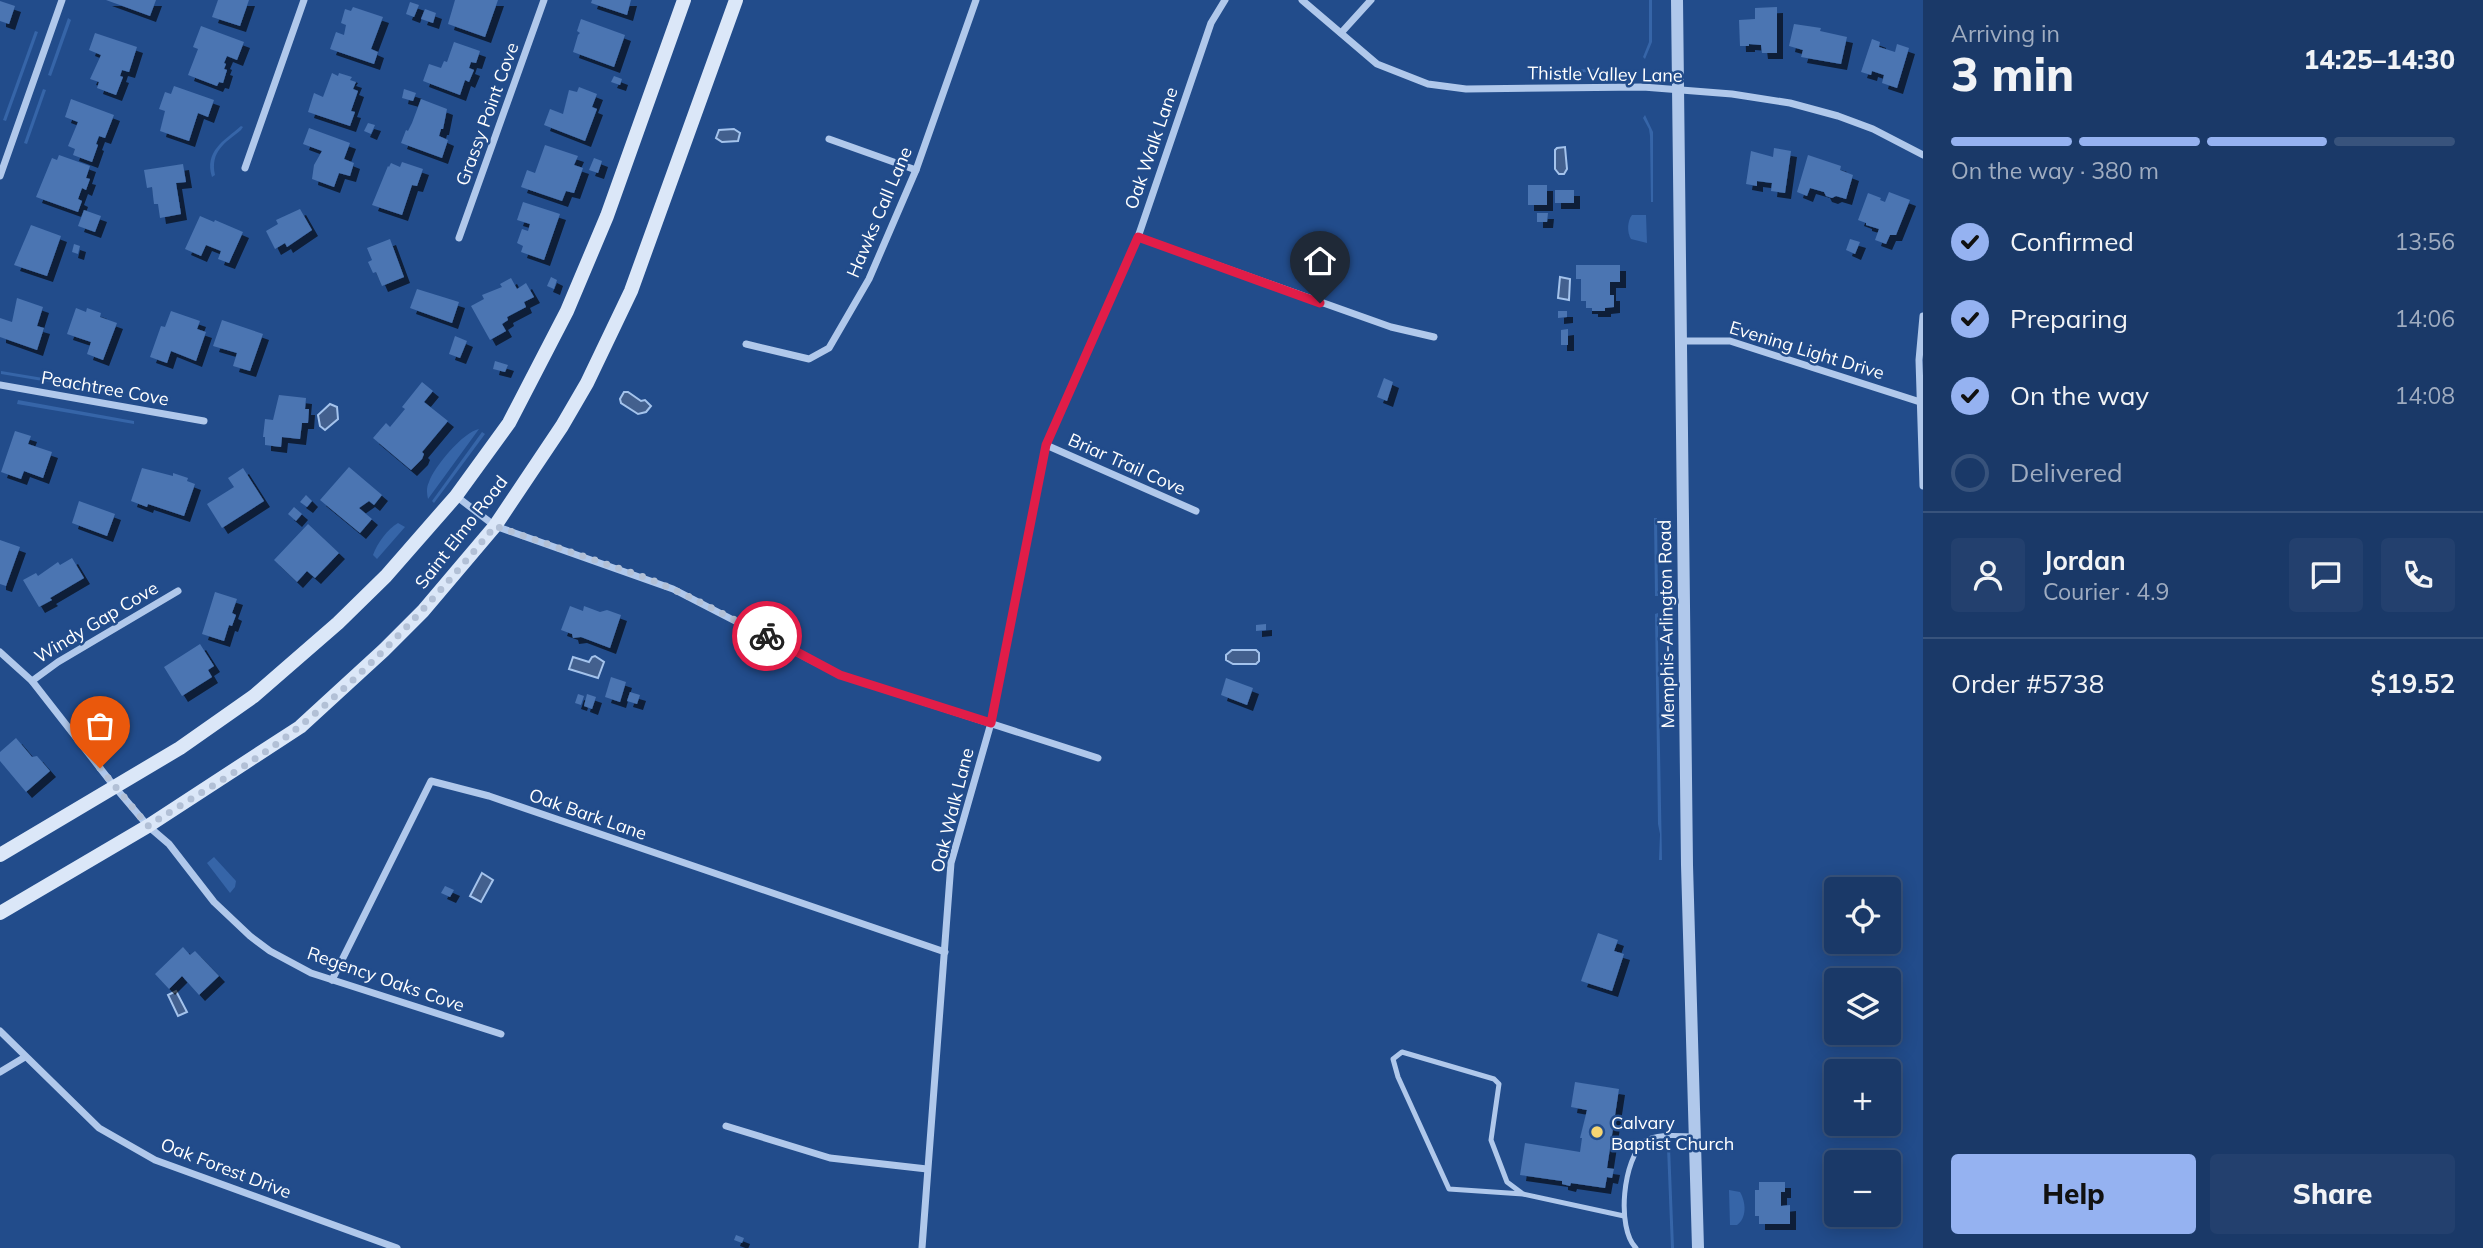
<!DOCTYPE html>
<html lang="en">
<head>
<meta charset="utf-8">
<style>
  :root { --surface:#1a3968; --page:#23406e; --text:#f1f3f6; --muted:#9facc0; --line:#38537c; --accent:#95b2f1 }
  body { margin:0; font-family:Mulish,sans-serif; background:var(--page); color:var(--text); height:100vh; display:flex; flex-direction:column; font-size:26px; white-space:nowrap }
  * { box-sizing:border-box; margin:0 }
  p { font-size:23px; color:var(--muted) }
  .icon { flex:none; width:38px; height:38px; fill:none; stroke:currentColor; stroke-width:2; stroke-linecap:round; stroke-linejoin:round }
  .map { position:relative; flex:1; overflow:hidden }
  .details { display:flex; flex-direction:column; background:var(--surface); width:560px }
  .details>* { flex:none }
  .fabs { position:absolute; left:1824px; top:877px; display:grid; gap:14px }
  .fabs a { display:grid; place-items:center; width:77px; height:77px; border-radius:7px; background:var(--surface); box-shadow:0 4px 18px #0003,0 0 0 2px var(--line); font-size:35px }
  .pin { position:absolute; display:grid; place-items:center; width:60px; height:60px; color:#fff; margin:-72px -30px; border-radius:50% 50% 50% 0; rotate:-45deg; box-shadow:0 0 7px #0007 }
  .pin .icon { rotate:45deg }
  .courier { position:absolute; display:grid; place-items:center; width:70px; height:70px; margin:-35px; border:5px solid #e11d48; border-radius:50%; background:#fff; color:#222; box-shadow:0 2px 9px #0007 }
  .summary em { font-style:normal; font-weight:800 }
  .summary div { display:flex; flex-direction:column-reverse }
  .summary { display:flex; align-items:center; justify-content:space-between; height:119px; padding:0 28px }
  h1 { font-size:46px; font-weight:800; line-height:52px }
  .bar { display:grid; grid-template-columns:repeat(4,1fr); gap:10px 7px; align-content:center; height:84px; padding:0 28px }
  .bar i { height:9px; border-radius:5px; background:var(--line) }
  .bar .active { background:var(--accent) }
  .bar p { grid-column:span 4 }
  .line { display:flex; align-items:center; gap:18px; padding:0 28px; border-top:2px solid var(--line) }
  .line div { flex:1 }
  .round { display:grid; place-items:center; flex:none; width:74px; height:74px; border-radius:7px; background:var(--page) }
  ol { padding:0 28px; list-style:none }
  li { display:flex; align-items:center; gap:21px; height:77px }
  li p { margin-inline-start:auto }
  li .icon { padding:7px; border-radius:50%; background:var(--accent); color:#111; stroke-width:4 }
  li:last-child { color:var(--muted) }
  li i { width:38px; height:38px; border:4px solid var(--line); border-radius:50% }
  .button { display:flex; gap:14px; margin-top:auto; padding:14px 28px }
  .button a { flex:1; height:80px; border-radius:7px; background:var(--accent); color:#111; font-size:28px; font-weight:800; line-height:80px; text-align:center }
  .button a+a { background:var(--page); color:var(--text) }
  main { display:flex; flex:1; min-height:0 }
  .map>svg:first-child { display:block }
</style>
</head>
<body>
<main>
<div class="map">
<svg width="1923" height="1248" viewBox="0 0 1923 1248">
  <defs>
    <filter id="shadow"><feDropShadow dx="6" dy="6" stdDeviation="0" flood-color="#0009"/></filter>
  </defs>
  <rect width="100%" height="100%" fill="#224c8b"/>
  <g fill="#3665a8">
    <path d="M1649,0h3v42l-7,17 -2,-2 6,-15z"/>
    <path d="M68,18l3,2 -20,56 -3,-1z"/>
    <path d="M35,31l3,1 -32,89 -3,-1z"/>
    <path d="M1599,69v3l-65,1 1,-3z"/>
    <path d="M43,89l3,1 -19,54 -3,-1z"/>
    <path d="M1645,115l8,17v70h-2l-1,-66 -1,-7 -6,-11z"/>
    <path d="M241,126l2,1 -2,3c-16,13 -31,21 -26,45l-3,2c-8,-26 12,-36 29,-51z"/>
    <path d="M1646,215l1,28 -16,-4c-4,-6 -4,-18 1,-24z"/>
    <path d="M1,371l102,17v3l-102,-17z"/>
    <path d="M18,400l116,21v3l-117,-20z"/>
    <path d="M479,429l-51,70c-1,-6 -2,-11 1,-17 5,-15 34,-50 50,-53z"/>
    <path d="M482,432l3,2 -51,69 -2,-2z"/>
    <path d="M1654,518h3l1,78h-3z"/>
    <path d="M398,523l7,4 -28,32 -4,-4c4,-12 15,-26 25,-32z"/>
    <path d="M1658,613v28l4,219h-3l1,-26 -2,-10 -3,-210z"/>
    <path d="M214,857l22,24 -1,6 -5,6 -23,-30z"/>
    <path d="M1667,1147h3l4,101h-3z"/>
    <path d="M1729,1190l11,2c6,10 7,26 -3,33h-7z"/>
  </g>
  <g fill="#43608e" stroke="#a4c3ec" stroke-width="2">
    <path d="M734,129l6,4 -2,8 -16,1 -6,-4 3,-8z"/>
    <path d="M1565,147l2,22 -3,5h-5l-4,-5v-19l2,-2z"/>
    <path d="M1560,277l10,2 -1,21 -11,-2z"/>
    <path d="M624,392h4l13,9 4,-1 6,6 -5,6 -8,2 -17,-11 -1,-4z"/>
    <path d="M330,404l7,3 1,12 -13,11 -5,-4 -2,-11z"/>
    <path d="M1232,650h24l3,3v8l-3,3h-23l-7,-4v-5z"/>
    <path d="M595,656l9,6 -6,16 -29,-9 4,-12 16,5 3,-5z"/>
    <path d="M482,873l11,7 -12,22 -11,-6z"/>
    <path d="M176,991l11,21 -9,4 -10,-21z"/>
  </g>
  <g fill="#4b75b2" filter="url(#shadow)">
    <path d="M106,0h50l-6,16z"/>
    <path d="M218,0h31l-9,26 -28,-9z"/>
    <path d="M455,0h43l-13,37 -37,-13z"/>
    <path d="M592,0h39l-4,15 -36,-12z"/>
    <path d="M0,1l15,5 -6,18 -9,-3z"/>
    <path d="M410,2l9,3 -5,12 -8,-3z"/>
    <path d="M353,7l30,10 -12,32 7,3 -4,12 -44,-15 6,-17 8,3 2,-10 -5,-2 4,-14 6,2z"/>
    <path d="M1777,7v46h-15l-1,-8 -12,-1v2h-9l-1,-26 16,-1v-11z"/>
    <path d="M425,9l11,4 -3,10 -12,-4z"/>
    <path d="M581,19l44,16 -11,32 -41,-15 5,-17 2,-2 -3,-2z"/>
    <path d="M1794,24l27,4 -1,3 27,6 -6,27 -40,-7 2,-7 -14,-4z"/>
    <path d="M201,26l43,16 -7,18 -10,-4 -3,7 2,1 -2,5 3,1 -4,13 -4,-1 -2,4 -29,-11 10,-26 -5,-2z"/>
    <path d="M95,33l42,14 -8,25 -7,-2 -2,6 3,1 -7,18 -19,-7 2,-6 -9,-3 11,-24 -12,-5z"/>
    <path d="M1872,39l8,3 -1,5 16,5 2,-8 12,4 -12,40 -15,-5 2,-8 -12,-4 -1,4 -10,-3z"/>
    <path d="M454,42l26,9 -4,12 -5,-1 -2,6 5,2 -5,12 -4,-2 -5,15 -37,-14 6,-17 12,4 3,-7 3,1z"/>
    <path d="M332,73l6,3 1,-3 13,4 -2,3 6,2 -3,7 5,2 -7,20 4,1 -5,14 -42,-14 6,-19 9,4z"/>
    <path d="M614,76l8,3 -2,6 -9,-3z"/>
    <path d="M174,86l40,14 -6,17 -10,-4 -9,28 -29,-10 5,-20 -6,-2 6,-17 6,2z"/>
    <path d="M579,87l18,7 -5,13 5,2 -12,32 -41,-16 6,-16 13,5 6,-24 8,2z"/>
    <path d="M404,89l12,4 -3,8 -11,-3z"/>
    <path d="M71,99l43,16 -9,23 -6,-2 -3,8 2,1 -6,17 -19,-7 2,-6 -7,-3 10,-24 -13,-5z"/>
    <path d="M421,99l26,10 -4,20h-4h2l-2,7 9,4 -6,18 -41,-15 5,-13 2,1 4,-8z"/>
    <path d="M368,123l7,2 -4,9 -7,-3z"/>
    <path d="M309,128l41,15 -6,16 10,4 -4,13 -11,-3 -5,14 -22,-8 2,-14 8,-14 -19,-7z"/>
    <path d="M545,145l33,11 -4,9 9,3 -9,25 -8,-2 -4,10 -41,-14 6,-17 8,3z"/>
    <path d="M1774,148l17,3 -6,42 -14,-2 1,-8 -15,-2v5l-11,-2 5,-33 22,6z"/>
    <path d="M59,155l31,11 -4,12 4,1 -4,11 -4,-2 -4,11 4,2 -4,11 -42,-15 16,-39 5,2z"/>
    <path d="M1808,155l33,11 -1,4 13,5 -7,24 -10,-3 -4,2 -6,-2 -2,-4 -14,-4 -3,8 -10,-4z"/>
    <path d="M594,158l8,3 -4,12 -9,-3z"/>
    <path d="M402,162l21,7 -6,17 -5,-1 -10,30 -30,-10 16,-39 1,1 2,-4 9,4z"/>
    <path d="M183,164l3,18 -10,1 5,31 -21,4 -2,-14h-4l-2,-17 -5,1 -3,-18z"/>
    <rect x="1528" y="185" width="19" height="20"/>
    <rect x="1555" y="190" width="19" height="13"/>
    <path d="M1889,192l21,8 -14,35h-6l-4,9 -11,-4 4,-11 -13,-4v-2l-8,-3 10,-27 13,5 -1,2 5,2z"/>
    <path d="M523,202l37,12 -16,46 -23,-8 2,-6 -6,-3 5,-14 6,2 2,-7 -13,-4z"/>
    <path d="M300,209l12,21 -25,17 -2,-4 -10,6 -9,-18 12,-7 -2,-4z"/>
    <path d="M84,210l17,6 -6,16 -17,-6z"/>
    <path d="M1537,213h11l-1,9h-10z"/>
    <path d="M200,216l14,6 1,-2 28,12 -14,31 -11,-4 3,-8 -15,-6 -5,11 -16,-7z"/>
    <path d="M31,225l30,11 -14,40 -33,-11z"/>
    <path d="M390,239l14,38 -22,9 -6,-14 -3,1 -5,-11 4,-2 -5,-12z"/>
    <path d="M1850,239l10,3 -5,12 -9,-4z"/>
    <path d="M74,244l6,2 -2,8 -6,-2z"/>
    <path d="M1576,265h44v17h-10v13h4v12l-9,1v3h-13v-3h-6v-7h-5v-22h-5z"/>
    <path d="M551,277l6,3 -3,9 -7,-3z"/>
    <path d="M511,278l6,11 9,-6 8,14 -10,5 2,5 -19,10 1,3 -6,4 4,7 -16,9 -19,-34 13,-7 -2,-4 20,-8 -2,-3z"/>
    <path d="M417,289l42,13 -7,21 -42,-15z"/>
    <path d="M17,298l26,9 -6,19 7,2 -7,22 -37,-13v-19l12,4z"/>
    <path d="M76,308l10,4 1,-4 14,5 -1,4 17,6 -14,37 -16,-6 4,-12 -24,-8z"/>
    <path d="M171,311l29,10 -3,8 9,3 -10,29 -25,-10 -4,12 -17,-6 11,-31 4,1z"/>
    <path d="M1558,311h9v6l-9,1z"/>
    <path d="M222,320l41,14 -13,37 -17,-5 4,-13 -24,-7z"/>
    <path d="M1568,329v16h-7v-15z"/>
    <path d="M455,336l12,5 -7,17 -11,-4z"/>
    <path d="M495,361l13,4 -3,7 -12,-3z"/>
    <path d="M1384,378l9,4 -6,19 -10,-4z"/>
    <path d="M422,382l11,9 -9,11 24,19 -26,31 2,2 -2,5 -11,11 -38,-32 13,-15 4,4 15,-18 -3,-2z"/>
    <path d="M279,395l27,3 -1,11h4l-1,14h-6l-2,16 -18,-2 -1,10 -16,-2v-8h-2l2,-18 8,1z"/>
    <path d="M15,431l16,5 -3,8 24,8 -9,26 -19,-7 -3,8 -20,-7z"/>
    <path d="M349,467l33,28 -8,10 -5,-4 -10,7 13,11 -12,14 -40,-33z"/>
    <path d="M142,468l31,8v-3l15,5 -1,3 8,3 -11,32 -36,-12 -1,3 -16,-6z"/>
    <path d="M243,468l21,33 -42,27 -15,-24 27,-17 -6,-9z"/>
    <path d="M306,495l6,6 -5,6 -7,-5z"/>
    <path d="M79,501l36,13 -8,22 -35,-13z"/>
    <path d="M294,507l8,7 -6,7 -8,-7z"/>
    <path d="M308,524l31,29 -24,25 -8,-7 -10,11 -23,-22z"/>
    <path d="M0,540l20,7 -14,39 -6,-2z"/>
    <path d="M72,558l12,20 -34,20 2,2 -13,7 -16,-27 13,-7 2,3 20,-14 2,3z"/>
    <path d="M215,592l22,7 -5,14 4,2 -4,11 -3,-1 -5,16 -22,-7z"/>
    <path d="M570,606l13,5 1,-5 16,6 7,-2 14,5 -11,33 -29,-11 -8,1 -1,-4 -11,-4z"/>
    <path d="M1266,624v6l-10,1v-6z"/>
    <path d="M200,644l14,22 -6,4 4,7 -30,19 -18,-29z"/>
    <path d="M611,677l15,5 -6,20 -15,-5z"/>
    <path d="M1226,678l27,10 -6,17 -26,-10z"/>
    <path d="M630,692l10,3 -3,9 -10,-3z"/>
    <path d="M578,694l6,2 -3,9 -6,-2z"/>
    <path d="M587,694l9,3 -4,12 -8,-3z"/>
    <path d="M16,738l16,19 5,-1 13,15 -24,21 -26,-31v-9z"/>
    <path d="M445,886l9,4 -4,7 -9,-4z"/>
    <path d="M1598,933l20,7 -4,11 10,3 -12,37 -31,-10z"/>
    <path d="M183,947l7,8 5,-4 24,25 -20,19 -17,-19 -13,13 -14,-15z"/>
    <path d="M1575,1082l44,7 -12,79 7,1 -2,9 -5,-1 -2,11 -34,-5 -1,3 -8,-2v-3l-42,-6 5,-32 55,9 2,-14h-2l7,-28 -16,-3z"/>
    <path d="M1759,1182h26v10h-4v14l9,-1v19h-31v-8h-4v-26h4z"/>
    <path d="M736,1235l8,3 -2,5 -8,-3z"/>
  </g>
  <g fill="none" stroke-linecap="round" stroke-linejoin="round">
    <g stroke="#b0c8eb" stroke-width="5">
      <path d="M1523,1194l-16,-12 -16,-42 8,-56 -5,-5 -92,-27 -9,7 5,18 51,112 74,5 101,22"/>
      <path d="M1636,1248c-20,-20 -13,-90 9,-107 12,-8 35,-5 49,-5"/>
    </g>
    <g stroke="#b0c8eb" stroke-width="7">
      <path d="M1302,0l75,64 51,20 38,5 177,-2 89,7 58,9 48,13 35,13 50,26"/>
      <path d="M1341,33l30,-33"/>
      <path d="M829,139l87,31"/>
      <path d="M245,168l59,-168"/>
      <path d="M0,176l62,-176"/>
      <path d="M1138,237l253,90 43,10"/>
      <path d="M459,238l85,-238"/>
      <path d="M1923,316l-4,44 4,126"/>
      <path d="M1680,341h50l193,62"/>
      <path d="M746,344l63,15 20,-11 40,-69 47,-109 60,-170"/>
      <path d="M0,385l204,36"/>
      <path d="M1046,445l150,66"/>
      <path d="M456,496l39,30 178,63 167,86 258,83"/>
      <path d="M0,652l32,29 82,105 34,40 21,18 45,58 36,34 20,15 41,22 190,61"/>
      <path d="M32,681l26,-19 120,-71"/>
      <path d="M332,980l99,-199 58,15 456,156"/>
      <path d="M0,1031l99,97 56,32 242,88"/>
      <path d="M0,1072l25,-15"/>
      <path d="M726,1126l104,32 97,11"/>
      <path d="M922,1248l29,-385 40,-140 55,-278 92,-208 73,-214 14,-23"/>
    </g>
    <path stroke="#b0c8eb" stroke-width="12" d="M1677,0l10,865 11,383"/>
    <g stroke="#dbe7f8" stroke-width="14">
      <path d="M0,855l180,-107 74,-52 84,-73 48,-47 70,-80 53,-73 58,-112 40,-95 77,-216"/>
      <path d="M0,913l148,-87 152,-99 84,-77 39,-39 72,-85 67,-100 25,-43 44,-92 105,-291"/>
    </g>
  </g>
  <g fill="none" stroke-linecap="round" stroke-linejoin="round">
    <path stroke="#b2c0d6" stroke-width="7" stroke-dasharray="0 12.6" d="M100,768l48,58c49,-32 107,-63 152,-100 73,-59 136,-128 195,-200l155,53 40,18 77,39"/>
    <path stroke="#e11d48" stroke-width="9" d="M767,636l73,39 151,48 55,-278 92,-208 182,66"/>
  </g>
  <circle fill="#f6d572" stroke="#224c8b" stroke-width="2.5" cx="1597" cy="1132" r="7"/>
  <g text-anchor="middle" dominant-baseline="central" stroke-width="5" stroke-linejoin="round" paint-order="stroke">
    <g font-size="18" fill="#fff" stroke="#224c8b">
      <text transform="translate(1605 74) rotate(1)">Thistle Valley Lane</text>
      <text transform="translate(487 114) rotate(-70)">Grassy Point Cove</text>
      <text transform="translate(1151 148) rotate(-71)">Oak Walk Lane</text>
      <text transform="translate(879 212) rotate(-67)">Hawks Call Lane</text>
      <text transform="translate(1807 350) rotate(17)">Evening Light Drive</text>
      <text transform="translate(105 388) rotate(10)">Peachtree Cove</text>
      <text transform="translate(1127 464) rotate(24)">Briar Trail Cove</text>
      <text transform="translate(461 532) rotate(-52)">Saint Elmo Road</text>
      <text transform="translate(96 622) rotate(-31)">Windy Gap Cove</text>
      <text transform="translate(1666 624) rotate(-91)">Memphis-Arlington Road</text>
      <text transform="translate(952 810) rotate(-76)">Oak Walk Lane</text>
      <text transform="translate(588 814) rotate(19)">Oak Bark Lane</text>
      <text transform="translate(386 979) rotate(19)">Regency Oaks Cove</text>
      <text transform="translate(226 1168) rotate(21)">Oak Forest Drive</text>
    </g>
    <g font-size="18" fill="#fff" stroke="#224c8b" text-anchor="start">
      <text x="1611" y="1122">Calvary<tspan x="1611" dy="21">Baptist Church</tspan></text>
    </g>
  </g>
</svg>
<div class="fabs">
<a><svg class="icon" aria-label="locate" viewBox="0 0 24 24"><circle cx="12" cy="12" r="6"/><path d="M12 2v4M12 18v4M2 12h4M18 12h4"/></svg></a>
<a><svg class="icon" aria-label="layers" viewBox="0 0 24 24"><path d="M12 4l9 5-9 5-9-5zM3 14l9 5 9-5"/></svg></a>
<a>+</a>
<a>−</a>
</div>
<div class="pin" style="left:100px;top:768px;background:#ea580c"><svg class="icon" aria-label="bag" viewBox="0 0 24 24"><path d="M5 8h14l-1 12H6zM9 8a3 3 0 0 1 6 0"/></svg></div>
<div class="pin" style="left:1320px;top:303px;background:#1f2937"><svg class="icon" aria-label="home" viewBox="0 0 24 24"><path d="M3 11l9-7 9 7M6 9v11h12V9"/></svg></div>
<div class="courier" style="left:767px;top:636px"><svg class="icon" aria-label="bike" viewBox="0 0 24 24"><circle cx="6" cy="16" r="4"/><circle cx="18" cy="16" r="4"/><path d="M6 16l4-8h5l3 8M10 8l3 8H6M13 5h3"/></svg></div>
</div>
<section class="details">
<div class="summary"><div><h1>3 min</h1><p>Arriving in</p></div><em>14:25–14:30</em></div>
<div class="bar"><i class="active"></i><i class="active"></i><i class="active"></i><i></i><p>On the way · 380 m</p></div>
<ol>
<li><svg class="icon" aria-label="check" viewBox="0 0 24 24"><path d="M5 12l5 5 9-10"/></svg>Confirmed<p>13:56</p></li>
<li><svg class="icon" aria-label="check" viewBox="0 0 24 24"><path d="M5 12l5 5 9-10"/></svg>Preparing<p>14:06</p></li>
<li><svg class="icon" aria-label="check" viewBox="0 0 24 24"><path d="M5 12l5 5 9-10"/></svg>On the way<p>14:08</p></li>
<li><i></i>Delivered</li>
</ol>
<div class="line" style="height:126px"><a class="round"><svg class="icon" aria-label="person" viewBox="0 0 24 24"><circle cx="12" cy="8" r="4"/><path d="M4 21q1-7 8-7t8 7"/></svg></a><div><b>Jordan</b><p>Courier · 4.9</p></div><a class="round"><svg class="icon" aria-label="chat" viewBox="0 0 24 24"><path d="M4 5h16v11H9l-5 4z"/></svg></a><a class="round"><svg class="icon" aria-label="phone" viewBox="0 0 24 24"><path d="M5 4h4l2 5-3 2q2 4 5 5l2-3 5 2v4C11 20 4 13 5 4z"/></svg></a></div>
<div class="line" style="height:91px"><div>Order #5738</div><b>$19.52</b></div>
<div class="button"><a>Help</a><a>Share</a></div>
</section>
</main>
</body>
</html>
